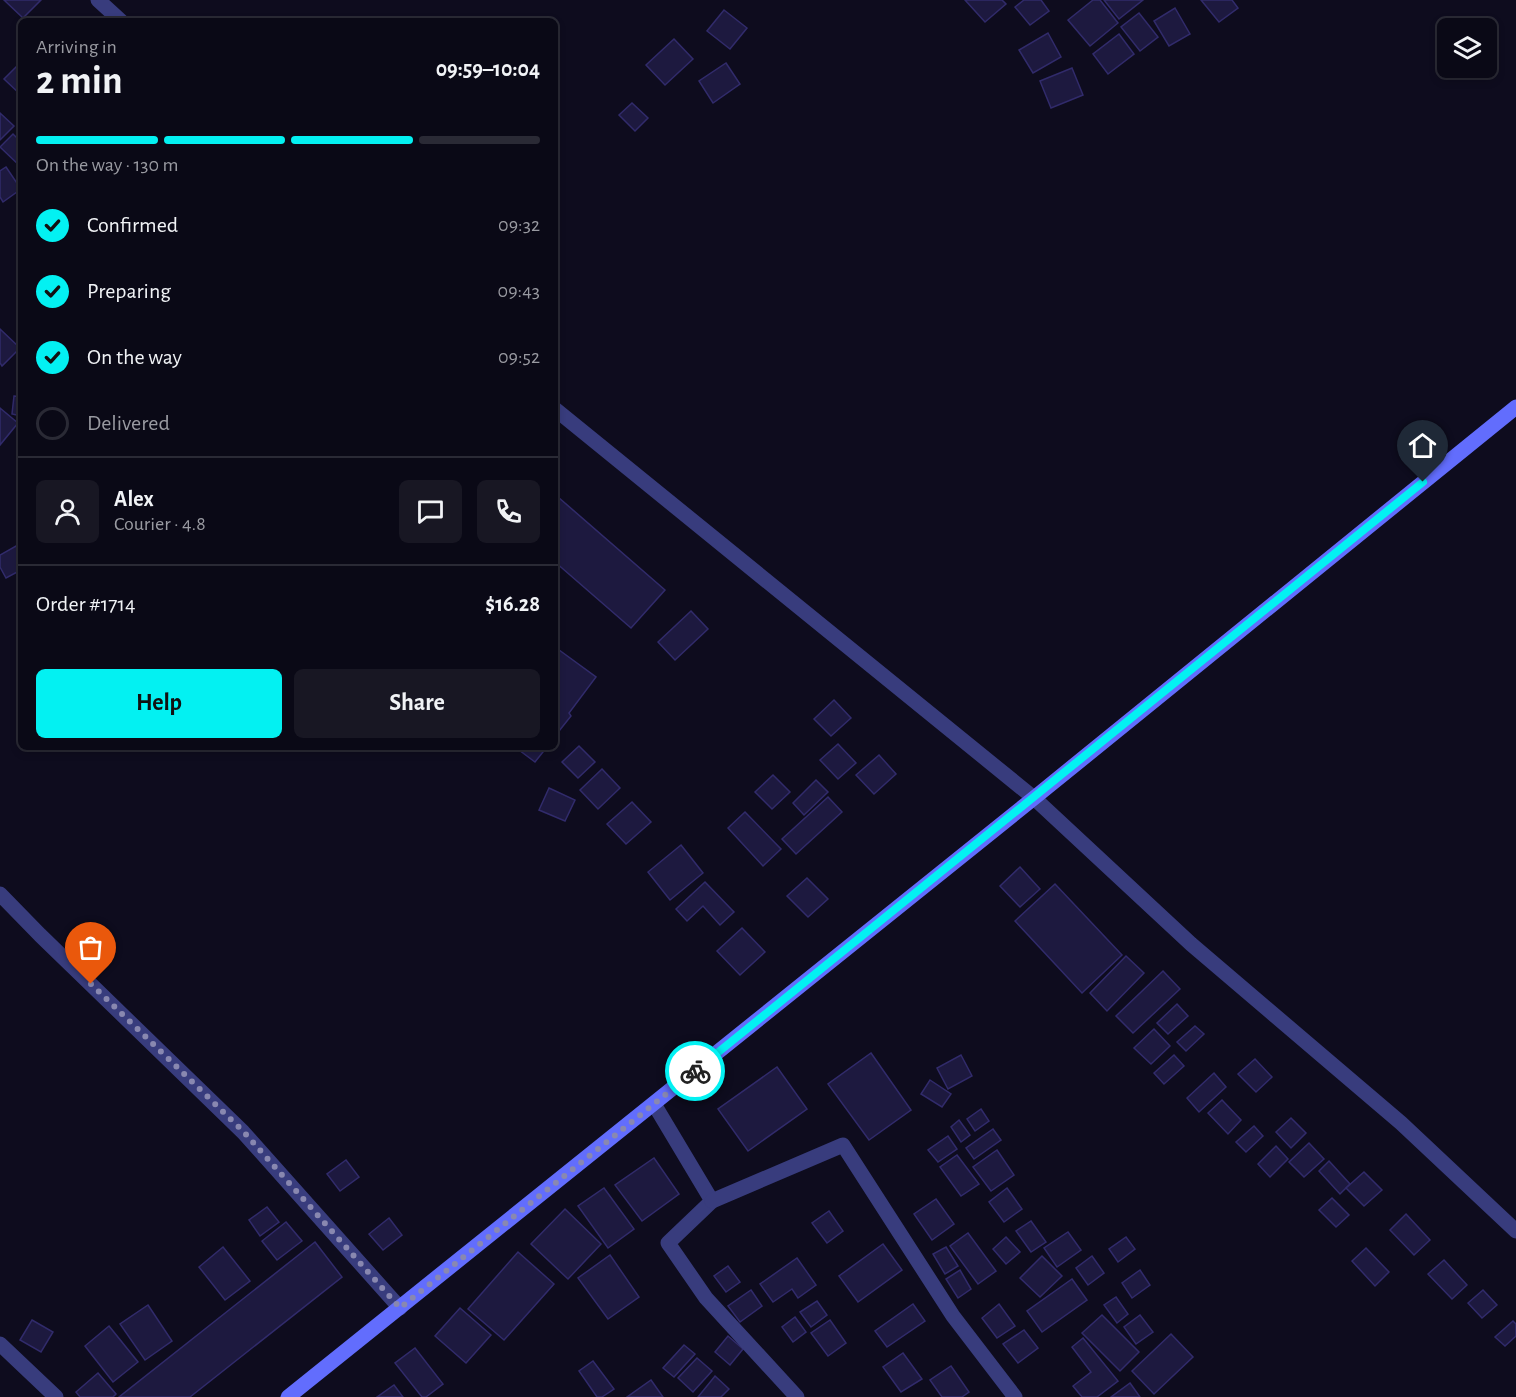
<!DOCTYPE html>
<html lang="en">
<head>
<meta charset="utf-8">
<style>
  :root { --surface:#0a0916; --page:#181723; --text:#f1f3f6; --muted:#999aa1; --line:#2a2a35; --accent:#03f1f2 }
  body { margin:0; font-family:"Alegreya Sans",sans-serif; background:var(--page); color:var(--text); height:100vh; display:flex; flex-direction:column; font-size:22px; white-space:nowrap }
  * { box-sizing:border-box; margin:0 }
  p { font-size:20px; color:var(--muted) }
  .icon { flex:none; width:33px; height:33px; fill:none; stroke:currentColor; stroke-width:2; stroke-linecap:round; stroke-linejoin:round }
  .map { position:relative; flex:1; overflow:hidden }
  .drawer { position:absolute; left:18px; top:18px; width:540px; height:732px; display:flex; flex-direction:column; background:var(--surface); border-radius:9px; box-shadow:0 3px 9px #0003,0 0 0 2px var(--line) }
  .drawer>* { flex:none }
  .controls { position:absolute; left:1437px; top:18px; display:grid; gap:12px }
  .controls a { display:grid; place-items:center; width:60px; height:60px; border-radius:9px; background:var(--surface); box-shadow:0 3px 9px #0003,0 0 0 2px var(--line); font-size:30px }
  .pin { position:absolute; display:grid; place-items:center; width:51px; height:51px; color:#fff; margin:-62px -26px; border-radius:50% 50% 50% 0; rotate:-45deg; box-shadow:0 0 6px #0007 }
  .pin .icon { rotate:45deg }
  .courier { position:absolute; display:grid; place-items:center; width:60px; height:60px; margin:-30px; border:4px solid #03f1f2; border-radius:50%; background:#fff; color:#222; box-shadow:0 2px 8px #0007 }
  .head em { font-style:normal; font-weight:700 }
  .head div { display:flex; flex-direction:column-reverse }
  .head { display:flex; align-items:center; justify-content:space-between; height:102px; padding:0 18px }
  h1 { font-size:39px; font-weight:700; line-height:45px }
  .bar { display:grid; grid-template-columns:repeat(4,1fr); gap:9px 6px; align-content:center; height:72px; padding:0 18px }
  .bar i { height:8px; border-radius:4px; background:var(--line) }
  .bar .current { background:var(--accent) }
  .bar p { grid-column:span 4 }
  .line { display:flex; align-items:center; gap:15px; padding:0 18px; border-top:2px solid var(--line) }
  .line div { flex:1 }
  .round { display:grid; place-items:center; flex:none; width:63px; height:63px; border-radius:9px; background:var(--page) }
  ol { padding:0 18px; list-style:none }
  li { display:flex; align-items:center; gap:18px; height:66px }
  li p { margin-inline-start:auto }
  li .icon { padding:6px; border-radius:50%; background:var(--accent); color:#111; stroke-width:4 }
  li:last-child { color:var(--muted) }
  li i { width:33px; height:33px; border:3px solid var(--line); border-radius:50% }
  .button { display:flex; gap:12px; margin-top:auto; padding:12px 18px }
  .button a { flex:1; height:69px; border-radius:9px; background:var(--accent); color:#111; font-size:24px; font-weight:700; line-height:69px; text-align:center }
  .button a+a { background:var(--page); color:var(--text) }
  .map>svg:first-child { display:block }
</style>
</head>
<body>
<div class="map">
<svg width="1516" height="1397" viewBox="0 0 1516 1397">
  <rect width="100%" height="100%" fill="#0e0c1e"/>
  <g fill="#1d193f" stroke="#312b6b" stroke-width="1.5">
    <path d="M4,0h37l-18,18z"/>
    <path d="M965,0h37l4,4 -21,18z"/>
    <path d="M1024,0h17l8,11 -19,14 -15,-18z"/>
    <path d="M1093,0h7l18,23 -28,23 -22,-26z"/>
    <path d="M1104,0h39l-24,19z"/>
    <path d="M1201,0h31l6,8 -19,14z"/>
    <path d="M1175,8l15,26 -21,12 -15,-25z"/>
    <path d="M724,10l23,18 -17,21 -23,-18z"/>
    <path d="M1139,13l19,24 -18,14 -19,-24z"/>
    <path d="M1048,33l13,24 -28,16 -14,-23z"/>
    <path d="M1119,34l15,20 -26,20 -15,-20z"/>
    <path d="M674,39l19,20 -28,26 -19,-20z"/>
    <path d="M21,62v33l-17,-16z"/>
    <path d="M726,63l14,21 -27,19 -14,-22z"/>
    <path d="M1072,68l11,27 -32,13 -11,-27z"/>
    <path d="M632,103l16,15 -13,13 -16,-16z"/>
    <path d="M0,113l14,13 -14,14z"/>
    <path d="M13,134l8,8v25l-21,-20z"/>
    <path d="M6,167l15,22 -18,13 -3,-5v-26z"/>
    <path d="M0,329l20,19 -18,18 -2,-3z"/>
    <path d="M14,396l7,1v19l-9,-2z"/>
    <path d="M0,408l18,15 -18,22z"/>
    <path d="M558,497l107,93 -34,38 -76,-66v-62z"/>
    <path d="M16,546l5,9v15l-15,8 -6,-11v-12z"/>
    <path d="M691,611l17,18 -33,31 -17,-18z"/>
    <path d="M555,647l41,30 -27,36 2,3 -16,20z"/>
    <path d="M834,700l17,18 -20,18 -17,-17z"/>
    <path d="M838,744l18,19 -18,16 -18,-19z"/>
    <path d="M579,746l16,16 -17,16 -16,-16z"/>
    <path d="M515,747h32l-12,15z"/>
    <path d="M879,755l17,19 -22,20 -18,-19z"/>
    <path d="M602,769l18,19 -22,21 -18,-19z"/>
    <path d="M773,775l17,17 -18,17 -17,-17z"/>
    <path d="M816,780l12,12 -24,23 -11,-12z"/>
    <path d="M549,788l26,12 -10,21 -26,-11z"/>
    <path d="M828,797l14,15 -46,42 -14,-15z"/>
    <path d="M632,802l19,20 -25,22 -19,-20z"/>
    <path d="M745,812l36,37 -18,17 -35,-38z"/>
    <path d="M681,845l22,28 -33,27 -22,-28z"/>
    <path d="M1020,867l20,22 -20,18 -20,-21z"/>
    <path d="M807,878l21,21 -20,18 -21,-21z"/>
    <path d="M705,882l29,30 -14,13 -17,-19 -16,15 -11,-12z"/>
    <path d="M1055,884l67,71 -40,38 -67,-72z"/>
    <path d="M742,928l23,24 -25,23 -23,-24z"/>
    <path d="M1126,956l18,17 -37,38 -17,-18z"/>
    <path d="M1163,971l17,18 -47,44 -17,-17z"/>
    <path d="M1177,1004l11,12 -20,18 -11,-11z"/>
    <path d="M1195,1026l9,8 -18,17 -9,-9z"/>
    <path d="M1154,1029l16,17 -19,18 -17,-16z"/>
    <path d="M871,1053l40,57 -42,30 -41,-56z"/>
    <path d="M961,1055l11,21 -24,13 -11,-21z"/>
    <path d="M1174,1055l10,11 -20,18 -10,-11z"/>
    <path d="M1255,1059l17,18 -16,15 -18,-18z"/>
    <path d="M777,1067l30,42 -59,42 -30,-42z"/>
    <path d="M1214,1073l12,14 -27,25 -12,-14z"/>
    <path d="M930,1080l21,14 -9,13 -21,-13z"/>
    <path d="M1222,1100l19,20 -13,14 -20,-21z"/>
    <path d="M981,1109l8,12 -14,10 -8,-12z"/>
    <path d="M1291,1118l15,15 -15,15 -15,-16z"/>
    <path d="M959,1120l11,15 -9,7 -10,-15z"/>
    <path d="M1254,1126l9,10 -17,16 -10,-10z"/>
    <path d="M993,1129l8,11 -27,19 -8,-11z"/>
    <path d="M948,1136l9,13 -19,13 -10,-12z"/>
    <path d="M1309,1143l15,16 -20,18 -15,-15z"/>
    <path d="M1276,1146l12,13 -18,18 -12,-13z"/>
    <path d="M997,1150l17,25 -23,16 -18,-24z"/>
    <path d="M957,1155l22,29 -18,12 -21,-29z"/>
    <path d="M654,1158l25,36 -37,27 -27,-36z"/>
    <path d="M346,1160l13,17 -19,14 -13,-17z"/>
    <path d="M1329,1161l21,23 -10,10 -21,-23z"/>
    <path d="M1364,1172l18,18 -18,16 -18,-18z"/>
    <path d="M604,1188l30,41 -26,19 -30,-42z"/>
    <path d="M1007,1188l15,21 -18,13 -15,-20z"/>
    <path d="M1332,1198l17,17 -13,12 -17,-17z"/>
    <path d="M936,1199l18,25 -22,16 -18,-26z"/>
    <path d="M267,1207l12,15 -19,14 -11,-16z"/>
    <path d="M565,1209l36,35 -33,35 -37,-35z"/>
    <path d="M829,1211l14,20 -16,12 -15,-20z"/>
    <path d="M1406,1214l24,26 -16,15 -24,-25z"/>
    <path d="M389,1218l13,17 -19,15 -14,-16z"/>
    <path d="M1031,1221l15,21 -15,10 -15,-21z"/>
    <path d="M286,1222l16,19 -25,19 -15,-19z"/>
    <path d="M1068,1232l13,18 -24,17 -13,-19z"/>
    <path d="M968,1233l28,38 -18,13 -28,-38z"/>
    <path d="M1006,1237l14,15 -14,12 -13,-15z"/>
    <path d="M1126,1237l9,12 -17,13 -9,-13z"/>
    <path d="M315,1242l27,35 -152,120h-71z"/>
    <path d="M883,1244l19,26 -44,32 -19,-26z"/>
    <path d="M223,1247l27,34 -25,19 -26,-33z"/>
    <path d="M946,1247l12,19 -13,8 -12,-20z"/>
    <path d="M1366,1248l23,24 -14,14 -23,-25z"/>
    <path d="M518,1252l36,32 -50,56 -36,-31z"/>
    <path d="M610,1255l29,42 -31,22 -30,-41z"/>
    <path d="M1042,1256l20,20 -22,21 -20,-19z"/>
    <path d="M1092,1256l12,17 -16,12 -12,-17z"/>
    <path d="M797,1258l19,27 -18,13 -6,-9 -19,13 -13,-18z"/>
    <path d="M1444,1260l23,25 -15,14 -24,-25z"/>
    <path d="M728,1266l12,16 -14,10 -12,-16z"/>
    <path d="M960,1270l11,19 -13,9 -12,-19z"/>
    <path d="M1140,1270l10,15 -18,13 -10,-15z"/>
    <path d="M1072,1279l15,21 -45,32 -15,-21z"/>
    <path d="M751,1290l11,16 -22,16 -12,-16z"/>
    <path d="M1483,1290l14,15 -15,13 -14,-15z"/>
    <path d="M1116,1297l12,17 -11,9 -13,-18z"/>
    <path d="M817,1301l10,14 -16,12 -11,-15z"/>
    <path d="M913,1304l12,17 -38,26 -12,-16z"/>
    <path d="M999,1304l16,22 -18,12 -15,-20z"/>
    <path d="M148,1305l24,36 -27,19 -25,-36z"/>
    <path d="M460,1308l31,27 -25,28 -31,-27z"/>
    <path d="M1102,1315l37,37 -19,19 -38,-38z"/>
    <path d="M1140,1315l13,17 -17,12 -12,-17z"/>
    <path d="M795,1317l11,15 -13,10 -11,-15z"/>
    <path d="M32,1320l21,12 -12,20 -21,-12z"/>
    <path d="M830,1320l16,23 -18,13 -17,-23z"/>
    <path d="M1513,1321l3,3v12l-11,10 -10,-9z"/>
    <path d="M109,1326l29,36 -25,20 -28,-36z"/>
    <path d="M1024,1330l14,18 -20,15 -15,-19z"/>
    <path d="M1171,1334l22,23 -39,37 -22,-23z"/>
    <path d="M728,1336l15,13 -13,16 -15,-13z"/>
    <path d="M1083,1338l35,43 -21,16h-15l-9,-11 18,-14 -19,-25z"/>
    <path d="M684,1345l11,9 -21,23 -11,-9z"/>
    <path d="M415,1348l28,36 -17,13h-4l-27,-34z"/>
    <path d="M903,1353l19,26 -21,13 -18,-25z"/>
    <path d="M697,1358l15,13 -19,21 -15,-14z"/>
    <path d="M593,1361l21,28 -12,8h-5l-18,-26z"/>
    <path d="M951,1366l18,26 -7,5h-20l-12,-17z"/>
    <path d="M98,1373l18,21 -3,3h-33l-4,-5z"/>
    <path d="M715,1376l14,13 -8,8h-23z"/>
    <path d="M651,1380l12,17h-36z"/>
    <path d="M1130,1383l10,14h-29z"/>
    <path d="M394,1385l9,12h-26z"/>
  </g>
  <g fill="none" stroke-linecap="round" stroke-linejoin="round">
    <g stroke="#383c7d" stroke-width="15">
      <path d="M98,0l23,21"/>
      <path d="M555,409l479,389 157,146 210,179 115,108"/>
      <path d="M0,894l40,41 203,197 157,176"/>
      <path d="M654,1104l58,97 -44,42 38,55 91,99"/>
      <path d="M712,1201l131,-56 110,171 62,81"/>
      <path d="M0,1344l56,53"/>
    </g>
    <path stroke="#626dfd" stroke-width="15" d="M288,1397l746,-599 482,-391"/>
  </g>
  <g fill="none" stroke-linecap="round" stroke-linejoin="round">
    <path stroke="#8988b0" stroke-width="6" stroke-dasharray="0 10.8" d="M91,984l152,147 157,177 295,-237"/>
    <path stroke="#03f1f2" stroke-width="8" d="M695,1071l728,-589"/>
  </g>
</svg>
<div class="controls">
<a><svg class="icon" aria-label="layers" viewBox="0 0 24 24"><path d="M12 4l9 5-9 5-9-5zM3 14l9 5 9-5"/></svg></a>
</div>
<div class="pin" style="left:91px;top:984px;background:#ea580c"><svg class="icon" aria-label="bag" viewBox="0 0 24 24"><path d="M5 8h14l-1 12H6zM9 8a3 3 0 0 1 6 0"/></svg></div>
<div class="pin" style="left:1423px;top:482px;background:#1f2937"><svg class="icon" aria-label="home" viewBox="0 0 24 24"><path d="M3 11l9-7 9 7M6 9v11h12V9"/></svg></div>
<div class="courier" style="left:695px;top:1071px"><svg class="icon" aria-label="bike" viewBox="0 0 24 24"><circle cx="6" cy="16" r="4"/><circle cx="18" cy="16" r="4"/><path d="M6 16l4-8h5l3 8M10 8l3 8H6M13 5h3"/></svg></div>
<section class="drawer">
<div class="head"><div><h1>2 min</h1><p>Arriving in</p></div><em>09:59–10:04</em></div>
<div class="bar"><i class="current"></i><i class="current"></i><i class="current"></i><i></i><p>On the way · 130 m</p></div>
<ol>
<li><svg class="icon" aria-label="check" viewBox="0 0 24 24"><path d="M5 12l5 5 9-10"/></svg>Confirmed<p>09:32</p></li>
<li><svg class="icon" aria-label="check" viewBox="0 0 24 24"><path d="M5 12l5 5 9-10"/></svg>Preparing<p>09:43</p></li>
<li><svg class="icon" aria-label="check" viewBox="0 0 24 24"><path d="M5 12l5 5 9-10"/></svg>On the way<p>09:52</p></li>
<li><i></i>Delivered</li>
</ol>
<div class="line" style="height:108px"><a class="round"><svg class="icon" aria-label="person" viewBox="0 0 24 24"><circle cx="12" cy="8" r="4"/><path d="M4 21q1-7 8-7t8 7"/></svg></a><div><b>Alex</b><p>Courier · 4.8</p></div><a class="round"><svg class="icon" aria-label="chat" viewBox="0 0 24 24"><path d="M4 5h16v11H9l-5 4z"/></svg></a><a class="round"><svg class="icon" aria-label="phone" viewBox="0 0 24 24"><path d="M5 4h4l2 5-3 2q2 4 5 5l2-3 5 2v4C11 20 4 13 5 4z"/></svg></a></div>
<div class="line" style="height:78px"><div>Order #1714</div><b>$16.28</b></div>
<div class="button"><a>Help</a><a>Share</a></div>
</section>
</div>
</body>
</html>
